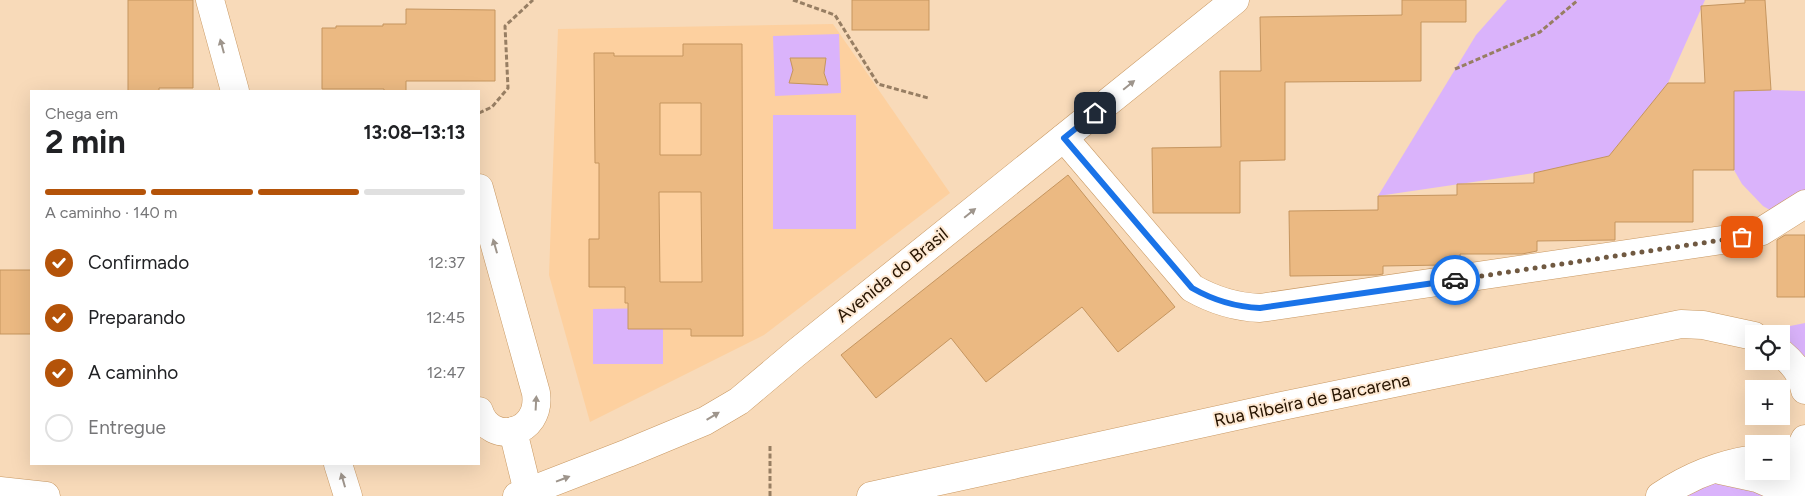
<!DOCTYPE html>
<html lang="pt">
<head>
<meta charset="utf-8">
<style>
  :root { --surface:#fff; --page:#f2f2f2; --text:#202124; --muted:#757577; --line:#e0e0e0; --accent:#b45309 }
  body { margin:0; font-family:Figtree,sans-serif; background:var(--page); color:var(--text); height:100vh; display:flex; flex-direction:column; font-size:19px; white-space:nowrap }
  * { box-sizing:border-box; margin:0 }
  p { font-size:16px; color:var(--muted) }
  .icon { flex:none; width:28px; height:28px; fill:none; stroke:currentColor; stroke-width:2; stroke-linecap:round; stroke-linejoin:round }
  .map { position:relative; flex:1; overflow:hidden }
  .side { position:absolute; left:30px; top:90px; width:450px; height:375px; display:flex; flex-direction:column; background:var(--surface); border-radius:0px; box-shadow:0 5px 20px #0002 }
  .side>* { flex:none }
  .controls { position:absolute; left:1745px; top:325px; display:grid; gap:10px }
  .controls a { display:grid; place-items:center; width:45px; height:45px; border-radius:0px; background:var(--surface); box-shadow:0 5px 20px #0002; font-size:25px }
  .pin { position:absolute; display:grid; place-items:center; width:42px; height:42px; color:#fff; margin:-21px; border-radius:10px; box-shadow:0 2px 8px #0006 }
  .courier { position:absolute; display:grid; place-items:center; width:50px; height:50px; margin:-25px; border:4px solid #1a73e8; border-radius:50%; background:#fff; color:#222; box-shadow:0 1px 6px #0007 }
  .summary em { font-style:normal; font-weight:700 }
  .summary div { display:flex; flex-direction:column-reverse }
  .summary { display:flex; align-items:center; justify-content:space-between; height:85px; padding:0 15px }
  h1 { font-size:32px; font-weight:700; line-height:38px }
  .bar { display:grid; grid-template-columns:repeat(4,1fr); gap:8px 5px; align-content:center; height:60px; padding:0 15px }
  .bar i { height:6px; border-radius:4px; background:var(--line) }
  .bar .selected { background:var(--accent) }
  .bar p { grid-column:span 4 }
  ol { padding:0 15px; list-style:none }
  li { display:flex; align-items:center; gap:15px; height:55px }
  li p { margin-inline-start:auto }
  li .icon { padding:5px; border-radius:50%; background:var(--accent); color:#fff; stroke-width:4 }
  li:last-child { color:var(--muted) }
  li i { width:28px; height:28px; border:2px solid var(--line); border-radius:50% }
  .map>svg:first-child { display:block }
</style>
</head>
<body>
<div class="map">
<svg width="1805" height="496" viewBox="0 0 1805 496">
  <rect width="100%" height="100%" fill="#f8dab9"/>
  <path fill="#fdd09f" d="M833,24l117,169 -186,142 -174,87 -41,-147 9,-246z"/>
  <g fill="#dab3fb">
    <path d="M1507,0h198l-37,83 -59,73 -75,17 -156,23 98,-161z"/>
    <path d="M839,34l2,59 -66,3 -2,-60z"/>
    <path d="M1771,90l34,1v102l-30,20 -12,-7 -21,-22 -8,-14v-79z"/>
    <rect x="773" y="115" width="83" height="114"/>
    <path d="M663,308v56h-70v-55z"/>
    <path d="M1805,323v57l-24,-20v-26h-31z"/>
    <path d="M1707,479l64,17h-94z"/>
  </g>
  <g fill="#ebb982" stroke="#c5955f" fill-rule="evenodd">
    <path d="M128,0h65v88h-34v3h-31z"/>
    <rect x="852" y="0" width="77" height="30"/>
    <path d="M1402,0h64v22h-45v59l-136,1v78l-45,1v52h-87l-1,-65 69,-1 -1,-76h41l-1,-54 142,-2z"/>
    <path d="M1745,0h20l6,90 -37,1v79h-41v52h-78v18l-78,1v10l-15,3h-62l1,9 -18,2 -60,1v8l-6,1 -87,1 -1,-65 89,-1v-14l79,-1v-11l77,-1v-10l75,-17 59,-73h37l-4,-77 44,-3z"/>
    <path d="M406,9l89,1v71h-89v10h-22v-2h-62v-61h14v-2h47v-2h23z"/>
    <path d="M683,44h59l1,292h-52v-7h-63v-26h-3v-16h-36v-48h10v-76h-4l-1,-110h20v3h69zM660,103h41v52h-41zM659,192h42l1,90h-42z"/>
    <path d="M790,58h36l-2,15 4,12 -39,-2 4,-13z"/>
    <path d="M1068,175l107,132 -57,45 -36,-45 -96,75 -35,-44 -75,60 -35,-43z"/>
    <path d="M1785,235h20v62h-28v-57z"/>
    <rect x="0" y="270" width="31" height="64"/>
  </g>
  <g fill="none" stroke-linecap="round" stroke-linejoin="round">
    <defs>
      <g id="minor">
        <path d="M210,0l25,91"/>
        <path d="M1064,138l128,150c21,12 44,19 68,20l482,-71 20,-6 43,-27"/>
        <path d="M479,188l57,205c6,42 -46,53 -57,18"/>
        <path d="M1781,353c13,11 20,20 24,37"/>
        <path d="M513,431l15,61"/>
        <path d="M338,464l10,32"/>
        <path d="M1720,470l37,8 42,18"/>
        <path d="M0,491l46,5"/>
        <path d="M517,496l111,-43 77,-32 34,-20 57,-48 439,-353"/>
        <path d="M871,496l411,-90 399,-82 22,1 51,11"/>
        <path d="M1660,496c28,-19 60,-32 94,-37"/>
        <path d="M1803,496c-10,-19 -9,-38 2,-57"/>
      </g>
    </defs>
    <use href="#minor" stroke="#c89862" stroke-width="29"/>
    <g stroke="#977e63" stroke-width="3" stroke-dasharray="5 2.5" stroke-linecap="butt">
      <path d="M793,0l42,15 43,69 50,14"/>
      <path d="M1455,69l85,-37 38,-32"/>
      <path d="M479,113l13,-6 16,-19 -3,-62 28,-26"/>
      <path d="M770,446v50"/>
    </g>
    <use href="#minor" stroke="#fff" stroke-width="28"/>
  </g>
  <defs><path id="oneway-solid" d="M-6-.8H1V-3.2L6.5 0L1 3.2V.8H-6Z" transform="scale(1.25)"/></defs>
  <g fill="#9e958c">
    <use href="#oneway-solid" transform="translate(222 46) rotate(-105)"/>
    <use href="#oneway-solid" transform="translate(1129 85) rotate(-39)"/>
    <use href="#oneway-solid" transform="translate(970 213) rotate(-39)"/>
    <use href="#oneway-solid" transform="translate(495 246) rotate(-106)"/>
    <use href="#oneway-solid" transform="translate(536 403) rotate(-87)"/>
    <use href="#oneway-solid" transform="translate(713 416) rotate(-31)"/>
    <use href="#oneway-solid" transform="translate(563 479) rotate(-21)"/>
    <use href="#oneway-solid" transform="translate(343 480) rotate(-106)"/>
  </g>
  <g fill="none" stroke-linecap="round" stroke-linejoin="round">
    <path stroke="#705941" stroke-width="5" stroke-dasharray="0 9" d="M1455,280l287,-43"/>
    <path stroke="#1a73e8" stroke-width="6" d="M1095,113l-31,25 128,150c21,12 44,19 68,20l195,-28"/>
  </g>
  <g text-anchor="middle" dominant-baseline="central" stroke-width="4" stroke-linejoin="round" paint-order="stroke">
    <g font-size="18" fill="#271400" stroke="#fee9d3">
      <text transform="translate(892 275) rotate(-39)">Avenida do Brasil</text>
      <text transform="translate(1312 400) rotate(-12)">Rua Ribeira de Barcarena</text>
    </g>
  </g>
</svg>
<div class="controls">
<a><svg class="icon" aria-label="locate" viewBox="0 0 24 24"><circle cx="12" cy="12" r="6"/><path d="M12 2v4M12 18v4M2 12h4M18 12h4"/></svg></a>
<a>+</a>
<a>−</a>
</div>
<div class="pin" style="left:1742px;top:237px;background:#ea580c"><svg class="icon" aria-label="bag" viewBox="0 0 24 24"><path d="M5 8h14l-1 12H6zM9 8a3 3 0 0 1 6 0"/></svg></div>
<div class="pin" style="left:1095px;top:113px;background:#1f2937"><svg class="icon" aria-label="home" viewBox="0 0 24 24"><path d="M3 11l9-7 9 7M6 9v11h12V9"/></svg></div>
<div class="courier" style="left:1455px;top:280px"><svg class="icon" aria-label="car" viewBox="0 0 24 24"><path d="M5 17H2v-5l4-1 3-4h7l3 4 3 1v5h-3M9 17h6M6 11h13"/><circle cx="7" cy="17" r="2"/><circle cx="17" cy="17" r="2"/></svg></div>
<section class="side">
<div class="summary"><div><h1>2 min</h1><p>Chega em</p></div><em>13:08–13:13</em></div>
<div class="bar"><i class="selected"></i><i class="selected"></i><i class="selected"></i><i></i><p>A caminho · 140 m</p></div>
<ol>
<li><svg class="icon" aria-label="check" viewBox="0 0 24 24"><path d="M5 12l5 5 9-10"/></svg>Confirmado<p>12:37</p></li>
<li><svg class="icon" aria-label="check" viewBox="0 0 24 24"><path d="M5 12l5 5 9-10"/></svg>Preparando<p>12:45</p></li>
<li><svg class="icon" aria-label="check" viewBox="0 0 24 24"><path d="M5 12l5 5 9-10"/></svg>A caminho<p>12:47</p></li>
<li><i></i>Entregue</li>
</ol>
</section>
</div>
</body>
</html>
